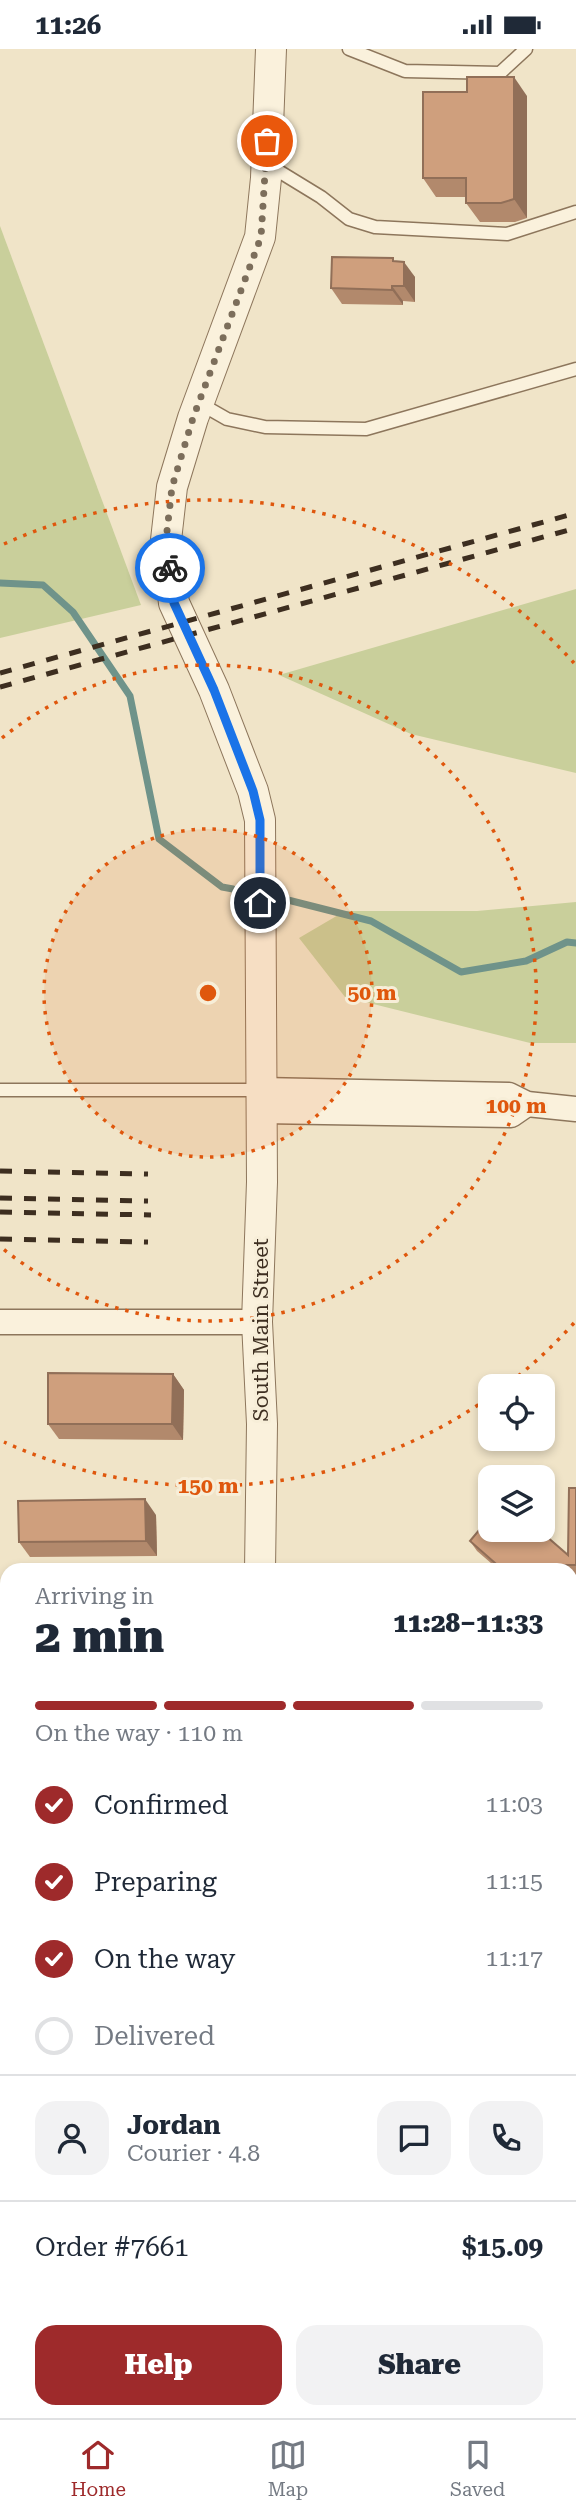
<!DOCTYPE html>
<html lang="en">
<head>
<meta charset="utf-8">
<style>
  :root { --surface:#fff; --page:#f2f2f3; --text:#1f2937; --muted:#747a83; --line:#e0e1e3; --accent:#9e2a2b }
  body { margin:0; font-family:"Roboto Serif",serif; background:var(--page); color:var(--text); height:100vh; display:flex; flex-direction:column; font-size:26px; white-space:nowrap }
  * { box-sizing:border-box; margin:0 }
  p { font-size:23px; color:var(--muted) }
  .icon { flex:none; width:38px; height:38px; fill:none; stroke:currentColor; stroke-width:2; stroke-linecap:round; stroke-linejoin:round }
  .map { position:relative; flex:1; overflow:hidden }
  .panel { position:absolute; left:0px; top:1514px; width:578px; height:856px; display:flex; flex-direction:column; background:var(--surface); border-radius:21px 21px 0 0; box-shadow:0 4px 10px #0003 }
  .panel>* { flex:none }
  .tools { position:absolute; left:478px; top:1325px; display:grid; gap:14px }
  .tools a { display:grid; place-items:center; width:77px; height:77px; border-radius:14px; background:var(--surface); box-shadow:0 4px 10px #0003; font-size:35px }
  .pin { position:absolute; display:grid; place-items:center; width:60px; height:60px; color:#fff; margin:-30px; border:4px solid #fff; border-radius:50%; box-shadow:0 2px 7px #0007 }
  .courier { position:absolute; display:grid; place-items:center; width:70px; height:70px; margin:-35px; border:5px solid #1a73e8; border-radius:50%; background:#fff; color:#222; box-shadow:0 2px 9px #0007 }
  .headline em { font-style:normal; font-weight:800 }
  .headline div { display:flex; flex-direction:column-reverse }
  .headline { display:flex; align-items:center; justify-content:space-between; height:119px; padding:0 35px }
  h1 { font-size:46px; font-weight:800; line-height:52px }
  .bar { display:grid; grid-template-columns:repeat(4,1fr); gap:10px 7px; align-content:center; height:84px; padding:0 35px }
  .bar i { height:9px; border-radius:5px; background:var(--line) }
  .bar .active { background:var(--accent) }
  .bar p { grid-column:span 4 }
  .line { display:flex; align-items:center; gap:18px; padding:0 35px; border-top:2px solid var(--line) }
  .line div { flex:1 }
  .round { display:grid; place-items:center; flex:none; width:74px; height:74px; border-radius:21px; background:var(--page) }
  ol { padding:0 35px; list-style:none }
  li { display:flex; align-items:center; gap:21px; height:77px }
  li p { margin-inline-start:auto }
  li .icon { padding:7px; border-radius:50%; background:var(--accent); color:#fff; stroke-width:4 }
  li:last-child { color:var(--muted) }
  li i { width:38px; height:38px; border:4px solid var(--line); border-radius:50% }
  .action { display:flex; gap:14px; margin-top:auto; padding:14px 35px }
  .action a { flex:1; height:80px; border-radius:21px; background:var(--accent); color:#fff; font-size:28px; font-weight:800; line-height:80px; text-align:center }
  .action a+a { background:var(--page); color:var(--text) }
  .status { display:flex; justify-content:space-between; align-items:center; height:49px; padding:0 35px; background:var(--surface); direction:ltr }
  .status svg { height:19px; fill:currentColor }
  .menu { display:flex; justify-content:space-around; align-items:center; height:98px; border-top:2px solid var(--line); background:var(--surface); font-size:19px; color:var(--muted) }
  .menu a { display:grid; justify-items:center; gap:4px }
  .menu .active { color:var(--accent) }
  .map>svg:first-child { display:block }
</style>
</head>
<body>
<div class="status"><b>11:26</b><svg viewBox="0 0 49 12"><path d="M0 12V9h3v3zM5 12V6h3v6zM10 12V3h3v9zM15 12V0h3v12zM26 1h20v11H26zM47 4h2v5h-2z"/></svg></div>
<div class="map">
<svg width="576" height="2369" viewBox="0 0 576 2369">
  <rect width="100%" height="100%" fill="#f0e4c8"/>
  <g fill="#c9cf9b">
    <path d="M0,177l141,379 -141,33z"/>
    <path d="M576,540v184l-165,-39 -132,-59z"/>
    <path d="M576,853v141h-46l-185,-46 -46,-59 46,-27h132z"/>
  </g>
  <g fill="none" stroke-linecap="round" stroke-linejoin="round">
    <g stroke="#6f938a" stroke-width="7">
      <path d="M0,534l43,2 30,27 57,84 29,143 63,48 11,2"/>
      <path d="M280,849l91,23 90,51 65,-11 41,-19 9,1"/>
    </g>
    <defs>
      <g id="service">
        <path d="M349,0l56,22 95,2 26,-24"/>
        <path d="M267,115l54,33 28,22 26,8 132,7 69,-22"/>
        <path d="M199,354l28,16 38,8 101,2 210,-60"/>
        <path d="M0,1041h261"/>
        <path d="M0,1737l7,1"/>
        <path d="M0,1929h7"/>
        <path d="M570,2035h6"/>
        <path d="M423,2369v-7"/>
      </g>
      <g id="minor">
        <path d="M261,1041l248,5 18,9 49,5"/>
        <path d="M262,1062l249,4 16,-11"/>
        <path d="M0,1273h257"/>
        <path d="M570,1579l6,-6"/>
        <path d="M570,1890h6"/>
        <path d="M570,2180l6,1"/>
        <path d="M570,2328h6"/>
        <path d="M550,2369v-7"/>
      </g>
      <path id="tertiary" d="M260,1521l2,-146 -5,-102 5,-140 -2,-362 -7,-29 -39,-101 -40,-87 -8,-63 6,-53 21,-69 67,-181 6,-59 5,-129"/>
    </defs>
    <use href="#service" stroke="#8d765c" stroke-width="15"/>
    <use href="#minor" stroke="#8d765c" stroke-width="27"/>
    <use href="#tertiary" stroke="#8d765c" stroke-width="32"/>
    <use href="#service" stroke="#faf1dc" stroke-width="12"/>
    <use href="#minor" stroke="#faf1dc" stroke-width="24"/>
    <use href="#tertiary" stroke="#faf1dc" stroke-width="30"/>
    <g stroke="#3d2e20" stroke-width="5" stroke-dasharray="12 12" stroke-linecap="butt">
      <path d="M0,624l576,-160"/>
      <path d="M0,638l576,-159"/>
      <path d="M0,1122l148,3"/>
      <path d="M0,1149l148,3"/>
      <path d="M0,1163l151,3"/>
      <path d="M0,1190l148,3"/>
    </g>
  </g>
  <g fill="#b2896c">
    <path d="M527,47v122l-12,4h-35l-14,-19v-6h-30l-13,-19z"/>
    <path d="M395,213l20,15v25l-12,-1v4l-61,-1 -11,-16z"/>
    <path d="M173,1325l11,16 -1,50 -124,-1 -11,-15z"/>
    <path d="M576,1439v88h-6v-6h-71l-22,-19 -7,-10 20,-15 78,29z"/>
    <path d="M156,1466l1,41 -127,1 -11,-15z"/>
  </g>
  <g fill="#916f58">
    <path d="M514,28l13,19v122l-13,-19z"/>
    <path d="M404,213l11,15v25l-11,-16z"/>
    <path d="M392,237l11,15v4l-11,-15z"/>
    <path d="M173,1325l11,16 -1,50 -11,-16z"/>
    <path d="M145,1450l11,16 1,41 -11,-15z"/>
    <rect x="505" y="2362" width="8" height="7"/>
  </g>
  <g fill="#cf9f7d" stroke="#916f58" stroke-width="2">
    <path d="M467,28h47v122l-13,4h-35v-25h-43v-86h44z"/>
    <path d="M332,208l61,1v3l11,1v24h-12v4l-61,-2z"/>
    <path d="M48,1324l125,1 -1,50h-124z"/>
    <path d="M569,1439h7v77h-25l-4,5h-44l-33,-29 15,-18 5,3v3h48l30,26z"/>
    <path d="M145,1450l1,42 -127,1 -1,-41z"/>
    <path d="M572,2205h4v100l-5,-3z"/>
    <path d="M576,2329v40h-3v-38z"/>
    <rect x="456" y="2362" width="49" height="7"/>
  </g>
  <g fill="none" stroke-linecap="round" stroke-linejoin="round">
    <path stroke="#7c6e5b" stroke-width="7" stroke-dasharray="0 12.6" d="M170,519l-4,-28 6,-53 21,-69 68,-181 6,-96"/>
    <path stroke="#1a73e8" stroke-width="9" d="M170,519l4,35 40,87 39,101 7,29v83"/>
  </g>
  <circle cx="208" cy="944" r="164" fill="#df570d" fill-opacity=".12"/>
  <g fill="none" stroke="#df570d" stroke-width="3.5" stroke-dasharray="3.5 7">
    <circle cx="208" cy="944" r="164"/>
    <path d="M2 689A328 328 0 1 1 2 1199"/>
    <path d="M574 1274A493 493 0 0 1 508 1335M487 1350A493 493 0 0 1 4 1393M4 495A493 493 0 0 1 574 614"/>
  </g>
  <g text-anchor="middle" dominant-baseline="central" stroke-width="6" stroke-linejoin="round" paint-order="stroke">
    <g font-size="21" fill="#3d2e20" stroke="#f7eed8">
      <text transform="translate(261 1281) rotate(-90)">South Main Street</text>
    </g>
  </g>
  <circle cx="208" cy="944" r="10" fill="#df570d" stroke="#f7eed8" stroke-width="3.5"/>
  <g font-size="21" text-anchor="middle" font-weight="bold" fill="#df570d" stroke="#f7eed8" stroke-width="6" stroke-linejoin="round" paint-order="stroke">
    <text x="372" y="951">50 m</text>
    <text x="516" y="1064">100 m</text>
    <text x="208" y="1444">150 m</text>
  </g>
</svg>
<div class="tools">
<a><svg class="icon" aria-label="locate" viewBox="0 0 24 24"><circle cx="12" cy="12" r="6"/><path d="M12 2v4M12 18v4M2 12h4M18 12h4"/></svg></a>
<a><svg class="icon" aria-label="layers" viewBox="0 0 24 24"><path d="M12 4l9 5-9 5-9-5zM3 14l9 5 9-5"/></svg></a>
</div>
<div class="pin" style="left:267px;top:92px;background:#ea580c"><svg class="icon" aria-label="bag" viewBox="0 0 24 24"><path d="M5 8h14l-1 12H6zM9 8a3 3 0 0 1 6 0"/></svg></div>
<div class="pin" style="left:260px;top:854px;background:#1f2937"><svg class="icon" aria-label="home" viewBox="0 0 24 24"><path d="M3 11l9-7 9 7M6 9v11h12V9"/></svg></div>
<div class="courier" style="left:170px;top:519px"><svg class="icon" aria-label="bike" viewBox="0 0 24 24"><circle cx="6" cy="16" r="4"/><circle cx="18" cy="16" r="4"/><path d="M6 16l4-8h5l3 8M10 8l3 8H6M13 5h3"/></svg></div>
<section class="panel">
<div class="headline"><div><h1>2 min</h1><p>Arriving in</p></div><em>11:28–11:33</em></div>
<div class="bar"><i class="active"></i><i class="active"></i><i class="active"></i><i></i><p>On the way · 110 m</p></div>
<ol>
<li><svg class="icon" aria-label="check" viewBox="0 0 24 24"><path d="M5 12l5 5 9-10"/></svg>Confirmed<p>11:03</p></li>
<li><svg class="icon" aria-label="check" viewBox="0 0 24 24"><path d="M5 12l5 5 9-10"/></svg>Preparing<p>11:15</p></li>
<li><svg class="icon" aria-label="check" viewBox="0 0 24 24"><path d="M5 12l5 5 9-10"/></svg>On the way<p>11:17</p></li>
<li><i></i>Delivered</li>
</ol>
<div class="line" style="height:126px"><a class="round"><svg class="icon" aria-label="person" viewBox="0 0 24 24"><circle cx="12" cy="8" r="4"/><path d="M4 21q1-7 8-7t8 7"/></svg></a><div><b>Jordan</b><p>Courier · 4.8</p></div><a class="round"><svg class="icon" aria-label="chat" viewBox="0 0 24 24"><path d="M4 5h16v11H9l-5 4z"/></svg></a><a class="round"><svg class="icon" aria-label="phone" viewBox="0 0 24 24"><path d="M5 4h4l2 5-3 2q2 4 5 5l2-3 5 2v4C11 20 4 13 5 4z"/></svg></a></div>
<div class="line" style="height:91px"><div>Order #7661</div><b>$15.09</b></div>
<div class="action"><a>Help</a><a>Share</a></div>
</section>
</div>
<nav class="menu">
<a class="active"><svg class="icon" aria-label="home" viewBox="0 0 24 24"><path d="M3 11l9-7 9 7M6 9v11h12V9"/></svg>Home</a>
<a><svg class="icon" aria-label="map" viewBox="0 0 24 24"><path d="M3 6l6-2 6 2 6-2v14l-6 2-6-2-6 2zM9 4v14M15 6v14"/></svg>Map</a>
<a><svg class="icon" aria-label="saved" viewBox="0 0 24 24"><path d="M7 4h10v16l-5-4-5 4z"/></svg>Saved</a>
</nav>
</body>
</html>
